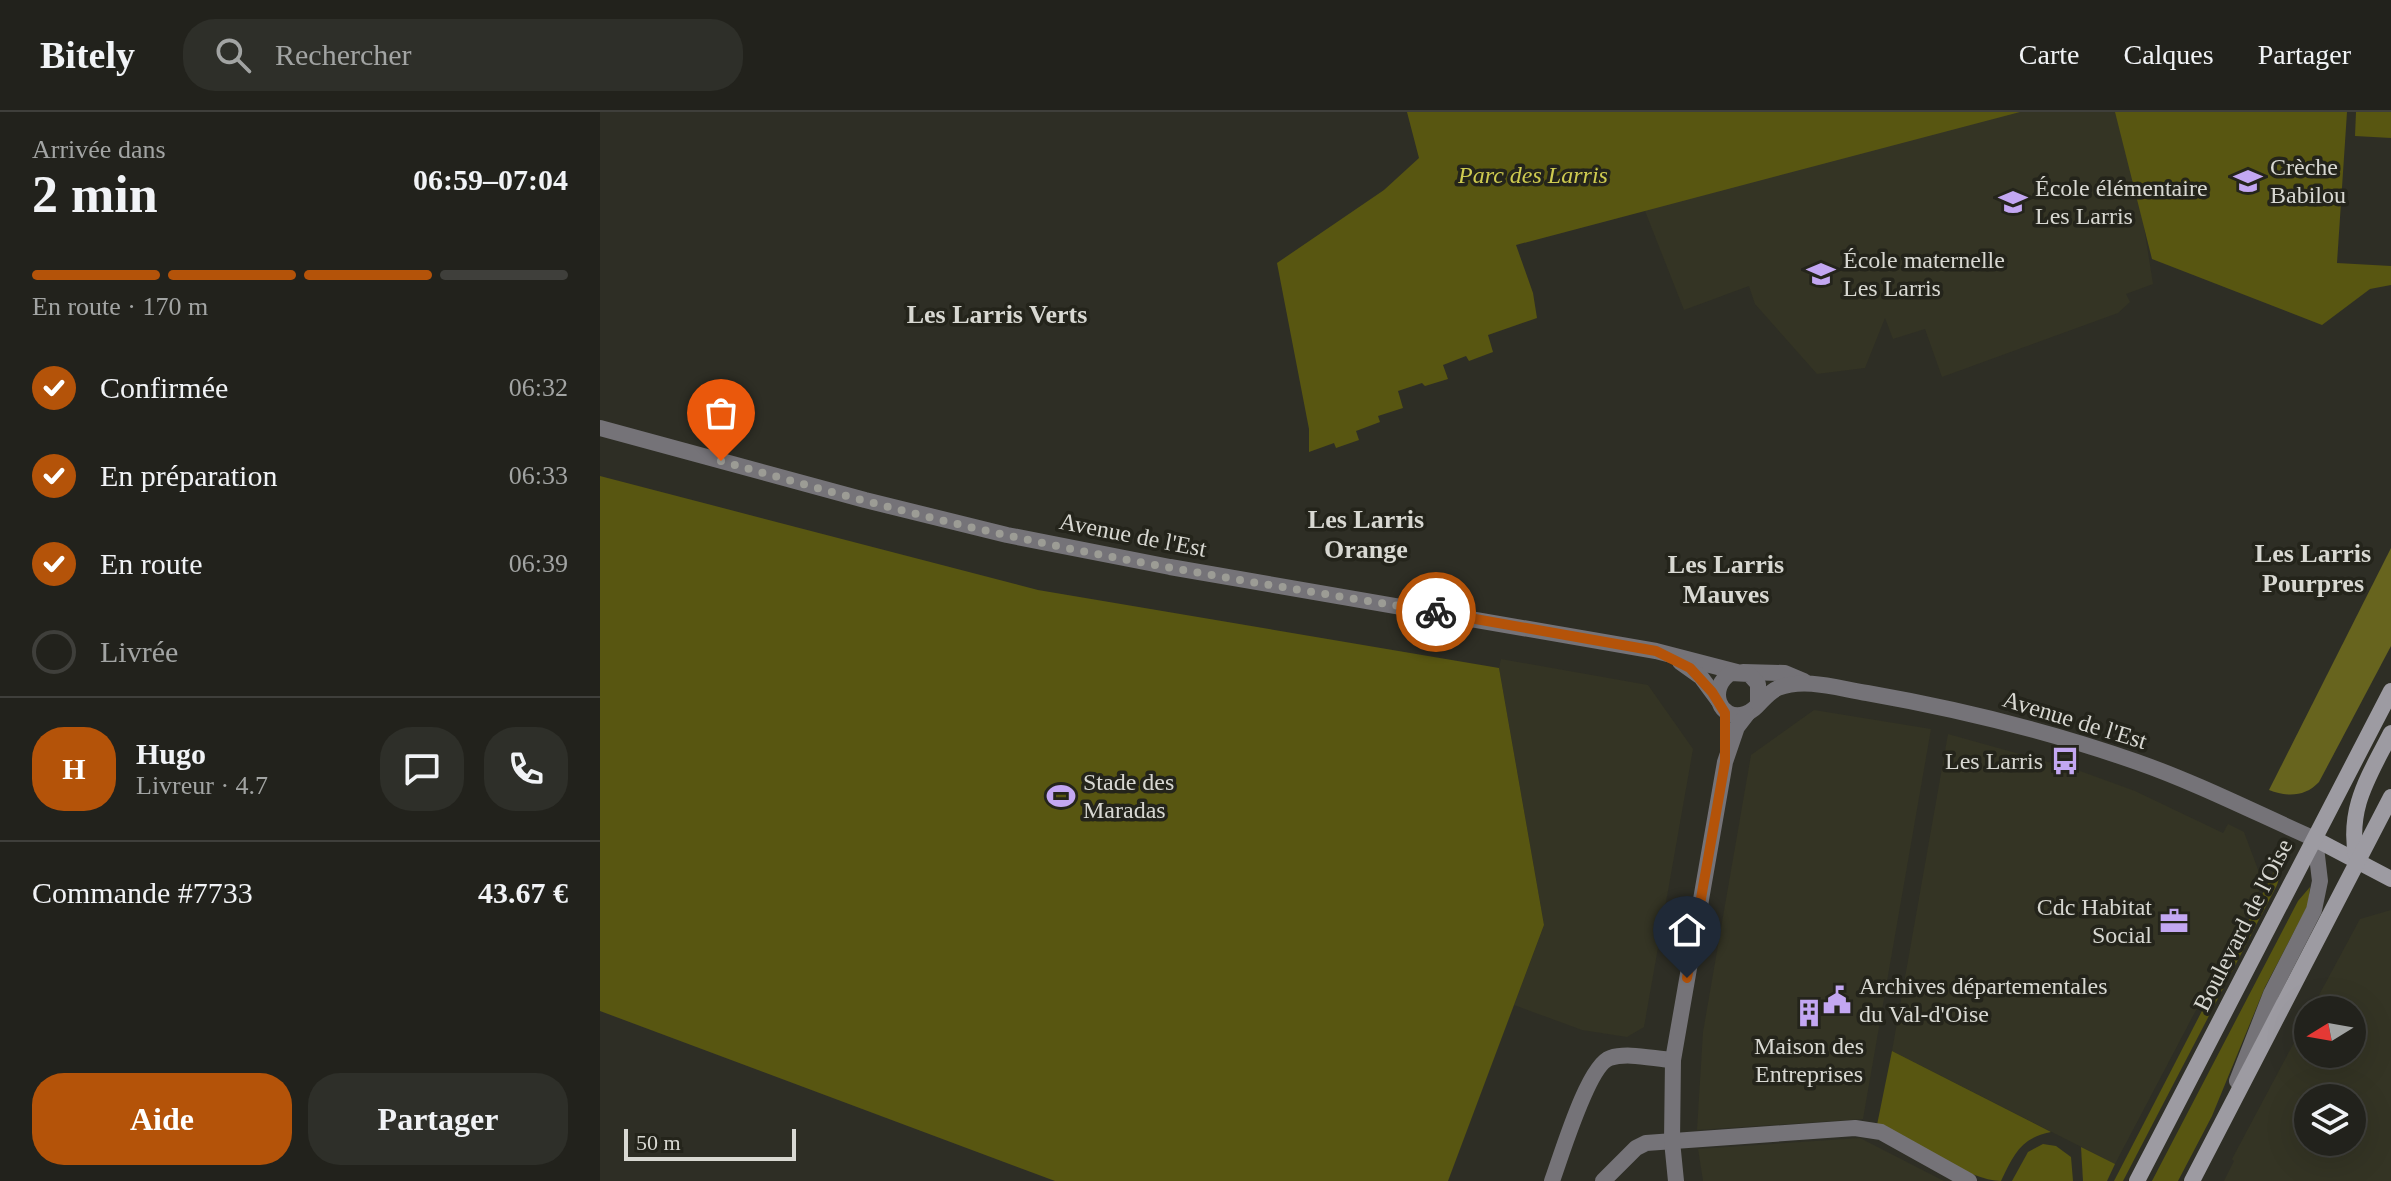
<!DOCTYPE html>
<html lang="fr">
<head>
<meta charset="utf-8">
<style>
  :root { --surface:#22221c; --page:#2e2f29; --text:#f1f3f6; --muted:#a2a4a3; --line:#3f3f3b; --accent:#b45309 }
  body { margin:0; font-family:"Times New Roman",serif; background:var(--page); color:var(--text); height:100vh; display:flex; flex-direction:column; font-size:30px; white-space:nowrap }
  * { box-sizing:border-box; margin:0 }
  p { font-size:26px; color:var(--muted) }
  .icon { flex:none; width:44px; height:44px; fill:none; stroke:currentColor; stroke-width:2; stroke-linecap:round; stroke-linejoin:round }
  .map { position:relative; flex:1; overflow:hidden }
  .drawer { display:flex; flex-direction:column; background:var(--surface); width:600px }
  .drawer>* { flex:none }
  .needle { width:52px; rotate:259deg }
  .buttons { position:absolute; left:1694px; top:884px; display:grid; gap:16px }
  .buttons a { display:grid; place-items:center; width:72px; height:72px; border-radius:50%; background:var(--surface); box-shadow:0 8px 32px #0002,0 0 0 2px var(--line); font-size:40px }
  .scale { position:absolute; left:24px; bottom:20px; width:172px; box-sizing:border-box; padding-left:8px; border:4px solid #d8d8d2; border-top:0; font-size:22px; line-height:28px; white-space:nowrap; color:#d8d8d2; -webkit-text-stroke:6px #24241b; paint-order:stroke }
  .pin { position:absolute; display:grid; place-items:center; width:68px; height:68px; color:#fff; margin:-82px -34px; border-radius:50% 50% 50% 0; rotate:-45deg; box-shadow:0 0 8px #0007 }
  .pin .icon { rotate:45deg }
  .courier { position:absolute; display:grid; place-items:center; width:80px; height:80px; margin:-40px; border:6px solid #b45309; border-radius:50%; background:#fff; color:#222; box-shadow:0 2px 10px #0007 }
  .overview em { font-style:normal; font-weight:700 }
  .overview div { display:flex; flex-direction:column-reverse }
  .overview { display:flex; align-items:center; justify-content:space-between; height:136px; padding:0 32px }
  h1 { font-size:52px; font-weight:700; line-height:60px }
  .bar { display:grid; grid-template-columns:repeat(4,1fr); gap:12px 8px; align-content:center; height:96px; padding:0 32px }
  .bar i { height:10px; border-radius:6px; background:var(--line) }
  .bar .selected { background:var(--accent) }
  .bar p { grid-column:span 4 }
  .line { display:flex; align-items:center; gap:20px; padding:0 32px; border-top:2px solid var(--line) }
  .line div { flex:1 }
  .round { display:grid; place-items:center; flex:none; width:84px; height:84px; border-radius:32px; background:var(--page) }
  ol { padding:0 32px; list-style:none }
  li { display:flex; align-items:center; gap:24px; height:88px }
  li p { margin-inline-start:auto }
  li .icon { padding:8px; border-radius:50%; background:var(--accent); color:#fff; stroke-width:4 }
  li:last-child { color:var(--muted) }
  li i { width:44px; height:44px; border:4px solid var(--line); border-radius:50% }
  .primary-button { display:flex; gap:16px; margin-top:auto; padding:16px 32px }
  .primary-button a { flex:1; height:92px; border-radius:32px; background:var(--accent); color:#fff; font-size:32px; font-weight:700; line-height:92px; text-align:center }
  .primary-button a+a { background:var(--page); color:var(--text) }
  header { display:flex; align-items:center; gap:48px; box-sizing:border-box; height:112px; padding:0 40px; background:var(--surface); border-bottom:2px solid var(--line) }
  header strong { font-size:38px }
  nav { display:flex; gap:44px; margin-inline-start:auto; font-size:28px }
  .search { width:560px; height:72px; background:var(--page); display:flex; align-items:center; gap:20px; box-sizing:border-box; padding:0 28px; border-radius:32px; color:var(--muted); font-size:30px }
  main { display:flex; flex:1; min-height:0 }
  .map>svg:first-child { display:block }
</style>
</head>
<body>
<header>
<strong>Bitely</strong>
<div class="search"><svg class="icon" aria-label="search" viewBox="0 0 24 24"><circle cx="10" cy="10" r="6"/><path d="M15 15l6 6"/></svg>Rechercher</div>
<nav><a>Carte</a><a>Calques</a><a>Partager</a></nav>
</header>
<main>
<section class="drawer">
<div class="overview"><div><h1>2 min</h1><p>Arrivée dans</p></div><em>06:59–07:04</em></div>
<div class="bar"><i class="selected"></i><i class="selected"></i><i class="selected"></i><i></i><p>En route · 170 m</p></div>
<ol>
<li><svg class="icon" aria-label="check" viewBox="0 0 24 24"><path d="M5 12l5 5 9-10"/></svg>Confirmée<p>06:32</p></li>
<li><svg class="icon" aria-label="check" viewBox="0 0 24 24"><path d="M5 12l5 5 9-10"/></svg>En préparation<p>06:33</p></li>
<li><svg class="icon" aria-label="check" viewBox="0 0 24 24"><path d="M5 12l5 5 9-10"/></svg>En route<p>06:39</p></li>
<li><i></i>Livrée</li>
</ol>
<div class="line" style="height:144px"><b class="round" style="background:var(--accent);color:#fff">H</b><div><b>Hugo</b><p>Livreur · 4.7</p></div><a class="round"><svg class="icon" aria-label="chat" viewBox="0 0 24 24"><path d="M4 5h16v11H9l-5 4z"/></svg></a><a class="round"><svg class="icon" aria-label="phone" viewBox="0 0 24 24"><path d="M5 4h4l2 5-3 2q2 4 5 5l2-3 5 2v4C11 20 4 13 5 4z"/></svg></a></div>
<div class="line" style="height:104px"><div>Commande #7733</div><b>43.67 €</b></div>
<div class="primary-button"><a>Aide</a><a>Partager</a></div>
</section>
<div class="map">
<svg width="1791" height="1069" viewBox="0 0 1791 1069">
  <rect width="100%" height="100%" fill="#2e2e25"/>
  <g fill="#343424" fill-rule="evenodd">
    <path d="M1330,0h196l27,172 -27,10 4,8 -12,11 -176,64 -17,-48 -32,10 -8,-21 -20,50 -48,6 -62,-70 -6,-18 -65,24 -39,-99 10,-56z"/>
    <path d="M901,547l147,26 45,64 -49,278 -17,10 -45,-7 -68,-25 30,-80 -45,-257z"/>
    <path d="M1214,598l117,19 -68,390 -166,11 6,-98 48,-277z"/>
    <path d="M1348,622l132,37 55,20 88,42 5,-9 16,8 19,51 -148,281 -223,-113z"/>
    <path d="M1791,798v271h-167l10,-20 -2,-2 76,-143v38h44v-44h-41l49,-91zM1708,986h44v44h-44z"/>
    <path d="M1260,1026l84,43h-241l-5,-32z"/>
  </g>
  <g fill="#585611">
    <path d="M807,0h613l-504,133 17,48 4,25 -49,17 5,17 -24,9 -3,-5 -23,9 5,14 -23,7 -3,-3 -24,8 5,17 -25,8 2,6 -24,9 3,9 -23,8 -2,-5 -25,9v-23l-32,-166 107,-73 35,-32z"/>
    <path d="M1515,0h232l-10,151 54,3v19l-21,4 -48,36 -170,-66z"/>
    <path d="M1756,0h35v26l-36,-2z"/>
    <path d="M0,364l438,114 461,78 45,257 -96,256h-393l-455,-170z"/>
    <path d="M1679,750l2,10 -4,13 -154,296h-9z"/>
    <path d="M1710,775l-2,18 -43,82 -53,129 -34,65h-26l146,-280z"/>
    <path d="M1292,939l159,81c-30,6 -37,22 -50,49 -31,0 -95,-41 -124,-56z"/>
    <path d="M1443,1032l13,2 15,11 2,24h-61l16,-29z"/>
    <path d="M1481,1035l34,17 -8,17h-24z"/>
  </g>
  <path fill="#67641e" d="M1791,436v98l-72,136c-14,15 -32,15 -50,8z"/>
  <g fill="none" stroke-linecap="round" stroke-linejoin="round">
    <g stroke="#757378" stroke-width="16">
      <path d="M0,316l265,72 142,35 163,32 486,84 81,21"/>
      <path d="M1080,550l21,15 17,23"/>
      <path d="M1143,560l42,1 19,8"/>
      <path d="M1158,591v-19l-9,-10 -18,-1c-24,15 -12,49 14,41 13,-4 19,-20 33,-26 27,-11 62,1 89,5 91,16 182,38 270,69 60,21 119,51 178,77l5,42 -6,29 -43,84 -34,87"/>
      <path d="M952,1069c9,-24 36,-116 58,-123 18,-6 44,1 63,2"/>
      <path d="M1003,1069l33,-33 10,-5 209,-15 26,4 88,49"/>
      <path d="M1076,1069l-4,-40 1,-81 52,-298 12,-35 10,-13"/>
    </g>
    <g stroke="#9d9ba2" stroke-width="16">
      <path d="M1715,727l76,40"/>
      <path d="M1757,750c-11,-53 11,-84 34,-129"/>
      <path d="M1537,1069l254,-490"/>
      <path d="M1592,1069l199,-384"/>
    </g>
  </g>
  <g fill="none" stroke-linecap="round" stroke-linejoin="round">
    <path stroke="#9c9c95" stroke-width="8" stroke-dasharray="0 14.4" d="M121,349c95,27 192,54 289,75 141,31 284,53 426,76"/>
    <path stroke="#b45309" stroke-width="10" d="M836,500l220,39 34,17 22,24 13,21v49l-38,216"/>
  </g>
  <defs>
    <symbol id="school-bare" viewBox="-9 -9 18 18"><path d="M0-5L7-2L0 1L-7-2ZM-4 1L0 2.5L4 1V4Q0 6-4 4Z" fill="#c3a7f2" stroke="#24241b" stroke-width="2.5" paint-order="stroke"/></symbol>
    <symbol id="bus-bare" viewBox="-9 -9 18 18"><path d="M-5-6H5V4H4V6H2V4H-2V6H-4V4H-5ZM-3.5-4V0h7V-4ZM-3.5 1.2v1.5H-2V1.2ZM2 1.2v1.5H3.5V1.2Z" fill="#c3a7f2" stroke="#24241b" stroke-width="2.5" paint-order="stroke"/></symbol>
    <symbol id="stadium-bare" viewBox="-9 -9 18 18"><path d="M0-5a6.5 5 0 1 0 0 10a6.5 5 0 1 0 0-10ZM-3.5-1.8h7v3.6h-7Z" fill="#c3a7f2" stroke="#24241b" stroke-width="2.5" paint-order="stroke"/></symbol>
    <symbol id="office-bare" viewBox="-9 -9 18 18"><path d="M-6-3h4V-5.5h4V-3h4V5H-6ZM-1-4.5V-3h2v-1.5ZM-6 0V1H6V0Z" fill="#c3a7f2" stroke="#24241b" stroke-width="2.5" paint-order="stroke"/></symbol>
    <symbol id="civic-bare" viewBox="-9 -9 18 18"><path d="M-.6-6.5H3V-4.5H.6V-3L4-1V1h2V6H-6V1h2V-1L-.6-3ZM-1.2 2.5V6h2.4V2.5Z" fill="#c3a7f2" stroke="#24241b" stroke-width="2.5" paint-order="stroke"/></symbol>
    <symbol id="building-bare" viewBox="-9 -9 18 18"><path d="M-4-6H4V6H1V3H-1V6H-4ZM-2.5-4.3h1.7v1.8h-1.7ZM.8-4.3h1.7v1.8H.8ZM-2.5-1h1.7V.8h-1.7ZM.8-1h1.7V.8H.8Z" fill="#c3a7f2" stroke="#24241b" stroke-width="2.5" paint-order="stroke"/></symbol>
  </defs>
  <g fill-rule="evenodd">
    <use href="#school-bare" x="1628" y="49" width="40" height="40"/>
    <use href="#school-bare" x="1393" y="70" width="40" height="40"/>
    <use href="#school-bare" x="1201" y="142" width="40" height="40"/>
    <use href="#bus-bare" x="1445" y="629" width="40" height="40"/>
    <use href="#stadium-bare" x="441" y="664" width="40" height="40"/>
    <use href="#office-bare" x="1554" y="789" width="40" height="40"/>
    <use href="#civic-bare" x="1217" y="868" width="40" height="40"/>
    <use href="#building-bare" x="1189" y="881" width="40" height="40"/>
  </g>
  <g text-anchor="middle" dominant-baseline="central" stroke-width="7" stroke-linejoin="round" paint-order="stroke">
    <g font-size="24" fill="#d8d8d2" stroke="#24241b" text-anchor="start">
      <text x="1670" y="55">Crèche<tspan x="1670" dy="28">Babilou</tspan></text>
      <text x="1435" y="76">École élémentaire<tspan x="1435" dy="28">Les Larris</tspan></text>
      <text x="1243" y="148">École maternelle<tspan x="1243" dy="28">Les Larris</tspan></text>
      <text x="1443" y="649" text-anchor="end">Les Larris</text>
      <text x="483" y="670">Stade des<tspan x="483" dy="28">Maradas</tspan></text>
      <text x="1552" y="795" text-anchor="end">Cdc Habitat<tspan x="1552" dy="28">Social</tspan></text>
      <text x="1259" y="874">Archives départementales<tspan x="1259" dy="28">du Val-d'Oise</tspan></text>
      <text x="1209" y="934" text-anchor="middle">Maison des<tspan x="1209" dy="28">Entreprises</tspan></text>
    </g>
    <g font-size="24" font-style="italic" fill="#cfcb50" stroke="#24241b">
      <text x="933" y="63">Parc des Larris</text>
    </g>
    <g font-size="24" fill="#d8d8d2" stroke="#24241b">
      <text transform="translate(533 423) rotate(11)">Avenue de l'Est</text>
      <text transform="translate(1475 608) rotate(17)">Avenue de l'Est</text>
      <text transform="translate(1643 813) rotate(-63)">Boulevard de l'Oise</text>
    </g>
    <g font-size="26" font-weight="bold" fill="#d8d8d2" stroke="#24241b">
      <text x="397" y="202">Les Larris Verts</text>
      <text x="766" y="407">Les Larris<tspan x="766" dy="30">Orange</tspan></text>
      <text x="1713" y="441">Les Larris<tspan x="1713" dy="30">Pourpres</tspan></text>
      <text x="1126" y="452">Les Larris<tspan x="1126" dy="30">Mauves</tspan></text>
    </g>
  </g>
</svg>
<div class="buttons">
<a><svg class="needle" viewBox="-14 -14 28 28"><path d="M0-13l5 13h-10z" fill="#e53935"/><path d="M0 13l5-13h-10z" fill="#a2a4a3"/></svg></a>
<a><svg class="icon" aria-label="layers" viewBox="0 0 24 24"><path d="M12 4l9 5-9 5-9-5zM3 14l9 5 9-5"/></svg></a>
</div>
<div class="scale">50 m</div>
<div class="pin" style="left:121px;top:349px;background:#ea580c"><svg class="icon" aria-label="bag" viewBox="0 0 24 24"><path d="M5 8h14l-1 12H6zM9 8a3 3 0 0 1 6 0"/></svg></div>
<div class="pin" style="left:1087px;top:866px;background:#1f2937"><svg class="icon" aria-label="home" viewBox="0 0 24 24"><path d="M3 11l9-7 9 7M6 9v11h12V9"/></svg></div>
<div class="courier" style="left:836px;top:500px"><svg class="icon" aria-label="bike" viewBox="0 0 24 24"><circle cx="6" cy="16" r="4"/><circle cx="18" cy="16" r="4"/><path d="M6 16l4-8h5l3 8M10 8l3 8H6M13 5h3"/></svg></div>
</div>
</main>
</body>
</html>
